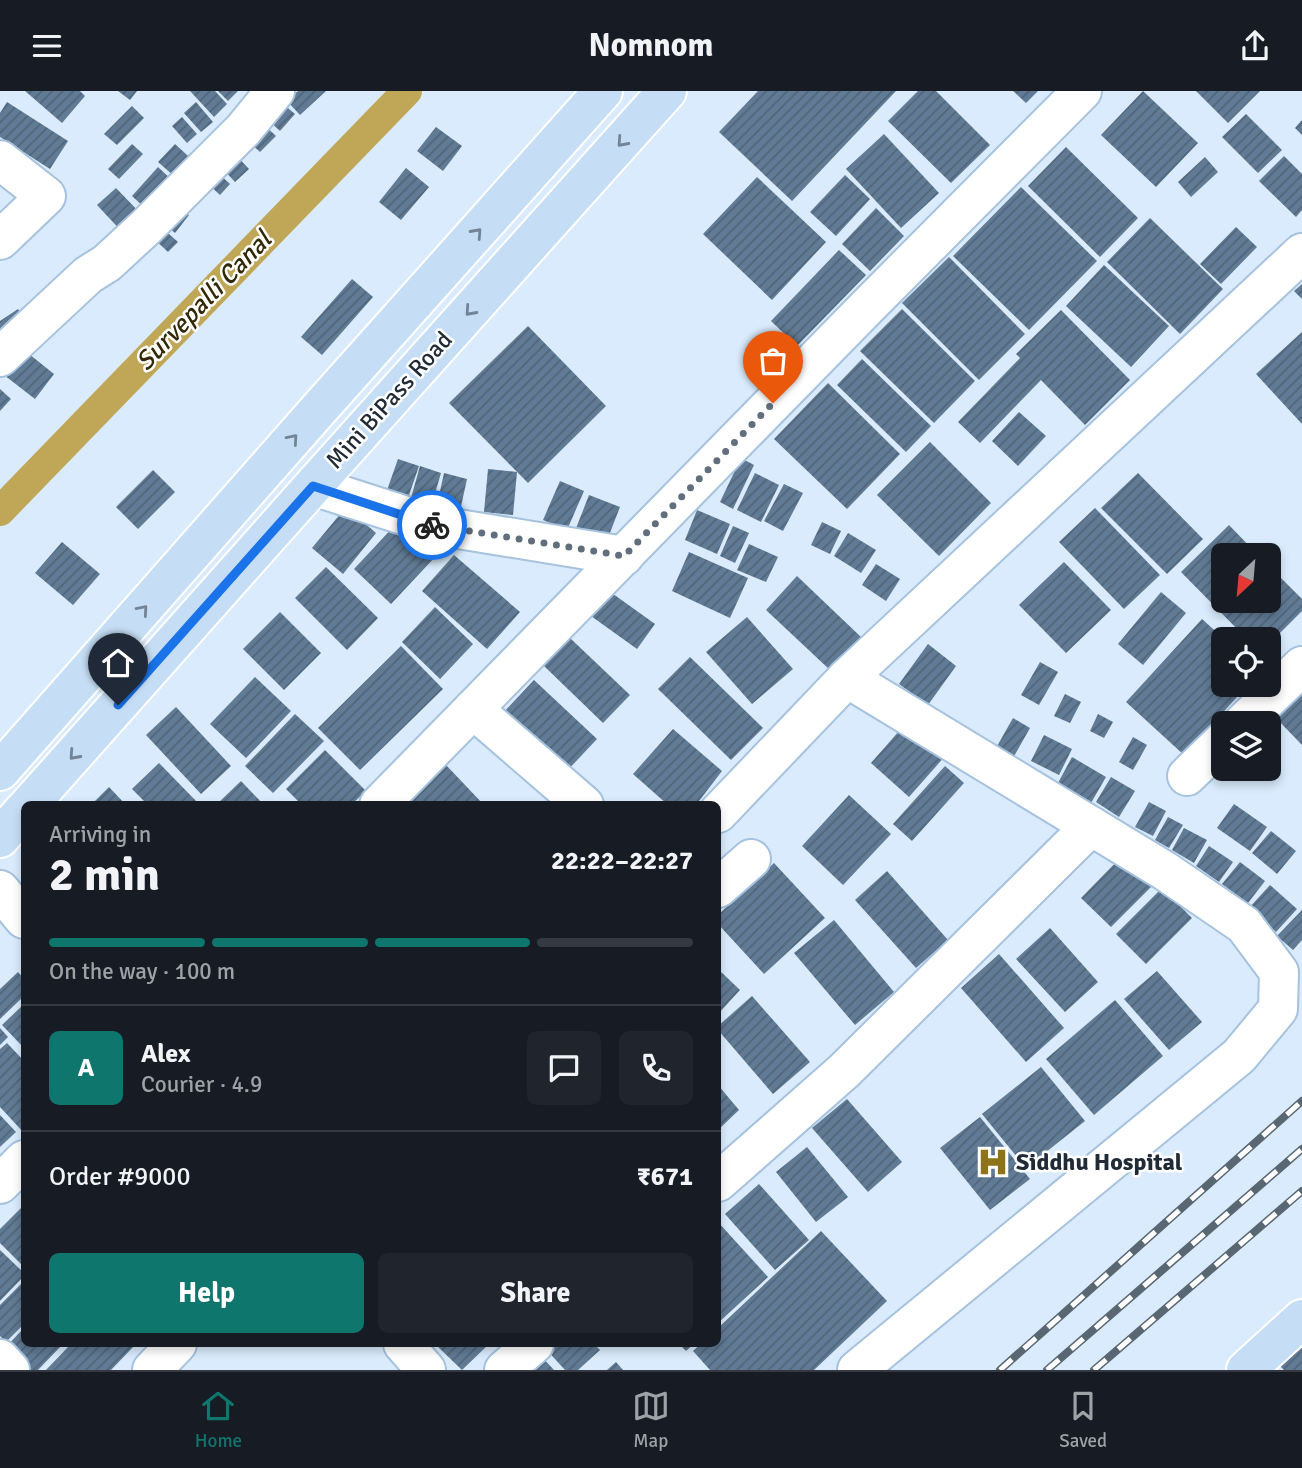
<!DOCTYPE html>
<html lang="en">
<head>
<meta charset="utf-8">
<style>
  :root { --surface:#171b24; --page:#20242c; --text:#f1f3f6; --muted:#9ea1a6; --line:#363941; --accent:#0f766e }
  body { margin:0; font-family:Signika,sans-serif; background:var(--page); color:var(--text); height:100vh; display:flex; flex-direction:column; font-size:26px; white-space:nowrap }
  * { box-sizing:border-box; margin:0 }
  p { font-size:23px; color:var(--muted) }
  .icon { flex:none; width:38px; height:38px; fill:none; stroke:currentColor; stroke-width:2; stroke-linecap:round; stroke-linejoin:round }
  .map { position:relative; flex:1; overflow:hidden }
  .sheet { position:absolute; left:21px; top:710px; width:700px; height:546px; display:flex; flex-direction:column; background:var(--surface); border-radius:10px; box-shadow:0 4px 10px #0003 }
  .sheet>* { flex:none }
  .needle { width:46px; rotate:206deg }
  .controls { position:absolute; left:1211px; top:452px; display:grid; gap:14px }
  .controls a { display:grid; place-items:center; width:70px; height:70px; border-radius:10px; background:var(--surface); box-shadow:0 4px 10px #0003; font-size:35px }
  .pin { position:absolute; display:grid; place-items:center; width:60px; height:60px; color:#fff; margin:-72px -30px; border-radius:50% 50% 50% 0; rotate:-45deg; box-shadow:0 0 7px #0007 }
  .pin .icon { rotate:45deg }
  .courier { position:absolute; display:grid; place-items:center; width:70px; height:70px; margin:-35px; border:5px solid #1a73e8; border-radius:50%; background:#fff; color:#222; box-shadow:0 2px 9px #0007 }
  .head em { font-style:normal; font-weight:700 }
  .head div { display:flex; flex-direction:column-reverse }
  .head { display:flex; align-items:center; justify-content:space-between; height:119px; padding:0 28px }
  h1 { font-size:46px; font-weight:700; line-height:52px }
  .bar { display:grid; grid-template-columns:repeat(4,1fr); gap:10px 7px; align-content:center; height:84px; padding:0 28px }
  .bar i { height:9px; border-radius:5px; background:var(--line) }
  .bar .active { background:var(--accent) }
  .bar p { grid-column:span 4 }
  .line { display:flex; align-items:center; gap:18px; padding:0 28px; border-top:2px solid var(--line) }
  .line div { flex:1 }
  .round { display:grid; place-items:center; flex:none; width:74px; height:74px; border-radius:10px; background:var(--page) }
  .action { display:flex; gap:14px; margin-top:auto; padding:14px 28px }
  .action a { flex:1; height:80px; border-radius:10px; background:var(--accent); color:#fff; font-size:28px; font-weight:700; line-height:80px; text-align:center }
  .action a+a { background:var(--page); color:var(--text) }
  header { display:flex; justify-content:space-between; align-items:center; height:91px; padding:0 28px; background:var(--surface); font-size:32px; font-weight:700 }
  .menu { display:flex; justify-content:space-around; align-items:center; height:98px; border-top:2px solid var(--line); background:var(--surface); font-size:19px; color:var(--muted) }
  .menu a { display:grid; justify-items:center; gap:4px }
  .menu .active { color:var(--accent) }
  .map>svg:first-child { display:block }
</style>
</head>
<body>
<header><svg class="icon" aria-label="menu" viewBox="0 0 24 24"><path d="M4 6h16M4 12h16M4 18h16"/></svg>Nomnom<svg class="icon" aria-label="share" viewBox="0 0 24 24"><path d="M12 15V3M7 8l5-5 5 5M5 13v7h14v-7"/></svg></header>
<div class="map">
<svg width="1302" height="1279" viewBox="0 0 1302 1279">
  <defs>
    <pattern id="building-hatch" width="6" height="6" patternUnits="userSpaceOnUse" patternTransform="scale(1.75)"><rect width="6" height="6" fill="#617b94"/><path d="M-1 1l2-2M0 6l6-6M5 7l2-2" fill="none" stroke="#50657a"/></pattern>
  </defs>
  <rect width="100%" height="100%" fill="#d9ebfc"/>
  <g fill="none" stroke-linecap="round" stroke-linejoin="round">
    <path stroke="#c0a758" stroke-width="30" d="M0,420l407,-420"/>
  </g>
  <g fill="url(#building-hatch)">
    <path d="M25,0h55l5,5 -23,27z"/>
    <path d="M118,0h19l-7,9z"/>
    <path d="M190,0h25l12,13 -13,13z"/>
    <path d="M218,0h20l-10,10z"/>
    <path d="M298,0h28l-26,24 -13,-14z"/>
    <path d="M758,0h138l-104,110 -73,-69z"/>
    <path d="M918,0h18l54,54 -39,38 -63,-62z"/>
    <path d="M1013,0h25l-12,12z"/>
    <path d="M1143,0l55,52 -42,44 -55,-52z"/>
    <path d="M1196,0h64l-32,32z"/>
    <path d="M7,11l61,39 -18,28 -50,-32v-24z"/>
    <path d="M196,11l17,20 -12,10 -17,-19z"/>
    <path d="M282,12l13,11 -15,17 -13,-12z"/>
    <path d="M132,15l12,12 -27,27 -13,-11z"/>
    <path d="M1246,23l36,36 -24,23 -36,-36z"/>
    <path d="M182,26l15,17 -10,9 -15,-17z"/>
    <path d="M1302,29v15l-7,-7z"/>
    <path d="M262,32l14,13 -16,16 -14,-13z"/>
    <path d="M436,36l26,19 -19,25 -26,-20z"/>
    <path d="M884,43l55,59 -38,35 -55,-59z"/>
    <path d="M132,53l11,10 -24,25 -11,-10z"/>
    <path d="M175,53l24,22 -17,17 -24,-21z"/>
    <path d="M1066,56l72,71 -38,39 -72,-71z"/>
    <path d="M235,63l14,15 -14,13 -14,-15z"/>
    <path d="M1284,65l18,18v36l-6,7 -37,-36z"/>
    <path d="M1205,66l13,15 -27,25 -13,-15z"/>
    <path d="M158,76l16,15 -27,28 -15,-14z"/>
    <path d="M406,77l23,19 -28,33 -22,-18z"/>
    <path d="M218,82l12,11 -10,11 -12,-11z"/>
    <path d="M845,84l25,24 -34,37 -26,-24z"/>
    <path d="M757,86l69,65 -54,58 -69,-66z"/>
    <path d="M1021,96l76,74 -68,69 -76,-74z"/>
    <path d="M116,97l28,29 -19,18 -28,-30z"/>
    <path d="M179,117l10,7 -14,18 -9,-8z"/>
    <path d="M876,117l28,28 -34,35 -28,-27z"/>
    <path d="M1150,127l73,71 -43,45 -73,-72z"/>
    <path d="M160,135l18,16 -10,10 -17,-16z"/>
    <path d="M1236,136l21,20 -36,37 -21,-20z"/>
    <path d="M839,159l27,25 -69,71 -26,-25z"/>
    <path d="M949,166l76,77 -46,46 -77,-77z"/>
    <path d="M1104,174l65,61 -38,41 -65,-61z"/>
    <path d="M352,188l21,18 -51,58 -21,-18z"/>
    <path d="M1302,193v15l-8,-8z"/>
    <path d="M18,218l11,17 -29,20v-25z"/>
    <path d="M902,218l73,72 -41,42 -74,-72z"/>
    <path d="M1061,219l69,70 -45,45 -44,-45 -61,63 -22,-21 62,-64 -4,-4z"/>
    <path d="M528,235l78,80 -78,77 -79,-80z"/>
    <path d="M1302,241v92l-46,-50z"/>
    <path d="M24,259l30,24 -19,25 -31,-24z"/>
    <path d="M862,268l69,67 -25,26 -69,-67z"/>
    <path d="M828,292l72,71 -53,55 -73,-70z"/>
    <path d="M0,298l11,10 -11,12z"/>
    <path d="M1019,321l27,24 -28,30 -26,-25z"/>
    <path d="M930,351l61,61 -52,53 -62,-61z"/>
    <path d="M741,367l13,7 -21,44 -13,-7z"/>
    <path d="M398,368l21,7 -12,35 -21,-8z"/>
    <path d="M420,375l21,7 -11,38 -21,-6z"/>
    <path d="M488,378l29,3 -4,43 -29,-3z"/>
    <path d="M153,379l22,22 -37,37 -22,-22z"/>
    <path d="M444,382l23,6 -7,32 -23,-6z"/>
    <path d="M755,382l24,12 -18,37 -24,-12z"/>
    <path d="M1138,382l65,66 -36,35 -66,-66z"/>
    <path d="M560,390l24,10 -17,39 -24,-10z"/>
    <path d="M784,393l19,9 -20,38 -19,-10z"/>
    <path d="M589,404l31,12 -14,36 -31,-12z"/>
    <path d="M346,416l30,26 -33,41 -31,-26z"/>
    <path d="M1095,417l65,67 -36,34 -65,-67z"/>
    <path d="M697,419l33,14 -13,30 -32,-14z"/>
    <path d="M398,431l38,34 -45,48 -37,-35z"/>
    <path d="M822,431l19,9 -11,23 -19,-9z"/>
    <path d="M1229,434l29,30h-35v45h46v-34l33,33v12l-33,33v-5h-22l-66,-67z"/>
    <path d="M733,435l16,7 -14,30 -15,-7z"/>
    <path d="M848,442l28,17 -15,23 -27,-17z"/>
    <path d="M62,451l38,32 -27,31 -38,-32z"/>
    <path d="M749,453l29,13 -12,25 -29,-12z"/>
    <path d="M689,461l59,26 -18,40 -58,-27z"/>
    <path d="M454,464l66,57 -33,37 -65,-58z"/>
    <path d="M1064,471l47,48 -45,43 -47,-48z"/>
    <path d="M876,473l24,15 -14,22 -24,-16z"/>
    <path d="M326,476l52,51 -31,32 -52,-52z"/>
    <path d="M797,485l64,61 -31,33 -64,-60z"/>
    <path d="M609,500l46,33 -18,25 -46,-33z"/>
    <path d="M1161,501l25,21 -43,52 -25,-21z"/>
    <path d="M435,516l38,37 -33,35 -38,-37z"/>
    <path d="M280,521l41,41 -37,37 -41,-41z"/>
    <path d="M747,526l46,52 -41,35 -46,-52z"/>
    <path d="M1202,528l21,19v46h26l-65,71 -58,-53z"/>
    <path d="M570,547l60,57 -27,28 -60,-58z"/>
    <path d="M928,553l28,22 -28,39 -29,-21z"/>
    <path d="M401,555l42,43 -83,81 -42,-42z"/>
    <path d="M690,566l73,71 -32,32 -73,-71z"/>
    <path d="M1040,571l18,10 -19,33 -18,-10z"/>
    <path d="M255,586l36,34 -45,47 -36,-34z"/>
    <path d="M534,589l63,59 -32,34 -63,-59z"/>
    <path d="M1302,600v54l-27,-28z"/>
    <path d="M1065,603l16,8 -11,21 -16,-7z"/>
    <path d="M176,616l55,59 -30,28 -55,-59z"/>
    <path d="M295,623l29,27 -51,52 -28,-27z"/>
    <path d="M1098,623l15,8 -9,16 -14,-7z"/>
    <path d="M1013,627l17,10 -17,30 -17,-10z"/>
    <path d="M907,631l39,33 -37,42 -38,-34z"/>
    <path d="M673,638l49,42 -26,34h-28l-35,-31z"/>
    <path d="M1044,644l28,14 -13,26 -28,-14z"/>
    <path d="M1133,646l14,8 -14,25 -14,-8z"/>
    <path d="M325,659l41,41 -15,14h-49l-16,-16z"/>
    <path d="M1072,666l34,20 -15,26 -33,-20z"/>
    <path d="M159,672l39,40 -1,2h-49l-16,-16z"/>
    <path d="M446,674l38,40h-69l-5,-5z"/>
    <path d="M945,675l19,17 -52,58 -19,-17z"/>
    <path d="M1111,686l24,14 -16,26 -23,-15z"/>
    <path d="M241,690l23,24h-48z"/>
    <path d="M109,696l17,18h-35z"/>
    <path d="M849,704l42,39 -48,51 -41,-39z"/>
    <path d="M1149,711l17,9 -13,25 -18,-9z"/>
    <path d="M1234,713l33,23 -17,24 -33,-23z"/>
    <path d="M1168,726l15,8 -14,23 -14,-8z"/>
    <path d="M1184,737l23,12 -13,23 -22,-13z"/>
    <path d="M1271,740l25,20 -19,23 -25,-21z"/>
    <path d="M1209,755l24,16 -14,20 -23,-16z"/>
    <path d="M1127,760l30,30 -46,46 -30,-29z"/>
    <path d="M1240,771l25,19 -17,22 -26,-19z"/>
    <path d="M774,772l51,55 -61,56 -46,-50v-9z"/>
    <path d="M887,780l61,69 -32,28 -61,-68z"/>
    <path d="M1270,794l27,24 -21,23 -27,-24z"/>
    <path d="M1162,797l30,30 -46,46 -30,-30z"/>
    <path d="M1302,819v30l-9,10 -16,-14z"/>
    <path d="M834,829l60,72 -39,33 -61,-72z"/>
    <path d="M1050,837l48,54 -33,30 -49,-53z"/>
    <path d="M999,863l65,74 -38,34 -65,-74z"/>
    <path d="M718,878l22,21 -22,24z"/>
    <path d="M1157,880l45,51 -33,28 -45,-51z"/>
    <path d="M18,881l6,7v17l-24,23v-30z"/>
    <path d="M752,905l58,66 -37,32 -55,-64v-4z"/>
    <path d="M1115,909l48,56 -69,59 -48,-56z"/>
    <path d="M24,913v44l-22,-23z"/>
    <path d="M0,937l8,9 -8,8z"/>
    <path d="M7,952l17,18v72l-24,-26v-58z"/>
    <path d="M1041,976l44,54 -59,47 -44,-54z"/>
    <path d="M718,994l21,25 -21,20z"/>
    <path d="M847,1008l55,63 -34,30 -56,-64z"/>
    <path d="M0,1024l16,17 -16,15z"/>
    <path d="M980,1026l50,62 -40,31 -50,-62z"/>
    <path d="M807,1056l41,50 -32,25 -40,-50z"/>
    <path d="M759,1093l50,56 -34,30 -50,-56z"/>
    <path d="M23,1115l1,1v60l-24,-24v-14z"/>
    <path d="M718,1131l50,55 -50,46z"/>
    <path d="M821,1140l66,70 -73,69h-104l-17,-19 8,-7h17v-16z"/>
    <path d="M0,1159l24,23v3l-24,25z"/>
    <path d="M24,1190v43l-18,18 -6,-6v-31z"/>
    <path d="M24,1237v16h39l-25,26h-21l-17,-17z"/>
    <path d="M1302,1252v27h-18l-5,-5z"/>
    <path d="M71,1253h65l-25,26h-65z"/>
    <path d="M435,1253h54l-27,26z"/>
    <path d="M547,1253h47l6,6 -22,20h-13l-21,-23z"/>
    <path d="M679,1253h15l-8,7z"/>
    <path d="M541,1265l13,14h-27z"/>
    <path d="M616,1271l7,8h-16z"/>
  </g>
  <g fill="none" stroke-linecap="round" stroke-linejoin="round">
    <defs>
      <g id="minor">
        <path d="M0,69l46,36 -46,44"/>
        <path d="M0,266l88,-82 19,-12 39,-36 97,-97 32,-39"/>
        <path d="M313,395l121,39 190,31"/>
        <path d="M847,587l318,193 79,54 35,47 -1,37 -39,47 -382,314"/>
        <path d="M473,618l111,96"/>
        <path d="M1243,632l59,-57"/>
        <path d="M1187,685l36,-35"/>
        <path d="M379,714l487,-497 216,-217"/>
        <path d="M718,722l129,-135 455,-425"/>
        <path d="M718,797l33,-29"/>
        <path d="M0,799l24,29"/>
        <path d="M718,1091l126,-111 247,-245"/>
        <path d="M0,1093l24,-24"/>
        <path d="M403,1253l23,26"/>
        <path d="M0,1268l10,11"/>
        <path d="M152,1279l25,-26"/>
        <path d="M504,1279l30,-26"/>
      </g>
      <g id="major">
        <path d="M0,680l319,-362 284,-318"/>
        <path d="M29,714l284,-319 354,-395"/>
        <path d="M0,747l24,-28"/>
        <path d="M1246,1279l56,-51"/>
      </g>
    </defs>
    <use href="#minor" stroke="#a6c2de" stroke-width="42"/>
    <use href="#major" stroke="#fff" stroke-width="42"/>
    <use href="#minor" stroke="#fff" stroke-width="38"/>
    <use href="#major" stroke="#c6def5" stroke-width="38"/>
    <defs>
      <g id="rail">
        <path d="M1000,1279l302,-269"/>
        <path d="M1047,1279l255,-221"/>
        <path d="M1094,1279l208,-179"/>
      </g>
    </defs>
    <use href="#rail" stroke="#596773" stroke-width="8"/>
    <use href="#rail" stroke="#fff" stroke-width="5" stroke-dasharray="16" stroke-linecap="butt"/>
  </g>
  <defs><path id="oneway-chevron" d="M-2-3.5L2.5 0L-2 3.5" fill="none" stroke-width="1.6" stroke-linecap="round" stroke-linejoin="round" transform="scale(1.75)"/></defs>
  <g stroke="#738496">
    <use href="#oneway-chevron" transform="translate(622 51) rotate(132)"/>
    <use href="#oneway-chevron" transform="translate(477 142) rotate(-48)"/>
    <use href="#oneway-chevron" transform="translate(470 220) rotate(132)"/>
    <use href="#oneway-chevron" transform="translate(293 348) rotate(-49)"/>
    <use href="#oneway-chevron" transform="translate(143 519) rotate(-49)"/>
    <use href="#oneway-chevron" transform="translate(74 664) rotate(132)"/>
  </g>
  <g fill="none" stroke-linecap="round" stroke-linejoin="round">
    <path stroke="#616e7b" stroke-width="7" stroke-dasharray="0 12.6" d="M432,434l192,31 149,-153"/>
    <path stroke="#1a73e8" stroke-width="9" d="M118,614l195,-219 119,39"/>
  </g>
  <defs>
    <symbol id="hospital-bare" viewBox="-9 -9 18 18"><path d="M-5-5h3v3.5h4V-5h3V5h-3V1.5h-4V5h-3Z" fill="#8d7418" stroke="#fff" stroke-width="2.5" paint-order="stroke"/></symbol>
  </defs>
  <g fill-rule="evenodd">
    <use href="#hospital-bare" x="971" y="1049" width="44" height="44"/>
  </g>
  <g text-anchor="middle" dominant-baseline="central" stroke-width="5" stroke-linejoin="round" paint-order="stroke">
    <g font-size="24" fill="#202b36" stroke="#fff">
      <text transform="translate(389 309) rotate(-48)">Mini BiPass Road</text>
    </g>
    <g font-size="24" font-weight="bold" fill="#202b36" stroke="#fff" text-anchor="start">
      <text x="1016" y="1071">Siddhu Hospital</text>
    </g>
    <g font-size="26" font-style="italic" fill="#322804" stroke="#fff">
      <text transform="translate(204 210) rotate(-46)">Survepalli Canal</text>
    </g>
  </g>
</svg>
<div class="controls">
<a><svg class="needle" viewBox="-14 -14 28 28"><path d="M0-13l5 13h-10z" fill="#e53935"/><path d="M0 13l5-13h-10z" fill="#9ea1a6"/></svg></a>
<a><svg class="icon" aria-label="locate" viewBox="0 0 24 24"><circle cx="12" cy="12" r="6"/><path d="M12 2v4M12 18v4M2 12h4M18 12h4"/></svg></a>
<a><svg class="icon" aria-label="layers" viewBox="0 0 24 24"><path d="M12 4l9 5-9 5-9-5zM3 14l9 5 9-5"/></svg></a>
</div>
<div class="pin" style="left:773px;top:312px;background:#ea580c"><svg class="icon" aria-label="bag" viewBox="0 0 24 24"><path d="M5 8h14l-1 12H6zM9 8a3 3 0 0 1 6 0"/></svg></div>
<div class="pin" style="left:118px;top:614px;background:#1f2937"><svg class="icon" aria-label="home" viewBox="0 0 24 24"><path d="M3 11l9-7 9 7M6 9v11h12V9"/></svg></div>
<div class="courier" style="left:432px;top:434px"><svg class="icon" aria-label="bike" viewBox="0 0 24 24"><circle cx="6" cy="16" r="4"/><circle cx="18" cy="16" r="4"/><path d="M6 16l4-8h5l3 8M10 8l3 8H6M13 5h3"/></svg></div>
<section class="sheet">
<div class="head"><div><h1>2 min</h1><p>Arriving in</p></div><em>22:22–22:27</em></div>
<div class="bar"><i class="active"></i><i class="active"></i><i class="active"></i><i></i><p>On the way · 100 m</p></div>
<div class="line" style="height:126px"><b class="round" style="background:var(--accent);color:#fff">A</b><div><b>Alex</b><p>Courier · 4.9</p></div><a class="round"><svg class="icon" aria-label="chat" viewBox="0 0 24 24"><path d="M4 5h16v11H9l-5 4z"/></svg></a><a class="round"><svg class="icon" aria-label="phone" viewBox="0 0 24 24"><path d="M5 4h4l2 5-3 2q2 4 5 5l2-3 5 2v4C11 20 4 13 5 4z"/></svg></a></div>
<div class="line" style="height:91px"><div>Order #9000</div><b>₹671</b></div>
<div class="action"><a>Help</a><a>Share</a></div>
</section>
</div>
<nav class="menu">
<a class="active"><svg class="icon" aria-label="home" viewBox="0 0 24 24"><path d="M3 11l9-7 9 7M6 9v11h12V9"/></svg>Home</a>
<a><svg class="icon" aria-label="map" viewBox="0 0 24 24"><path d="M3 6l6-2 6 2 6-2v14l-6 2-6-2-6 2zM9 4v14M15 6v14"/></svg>Map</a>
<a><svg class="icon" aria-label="saved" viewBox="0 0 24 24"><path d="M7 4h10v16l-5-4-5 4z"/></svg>Saved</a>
</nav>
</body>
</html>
